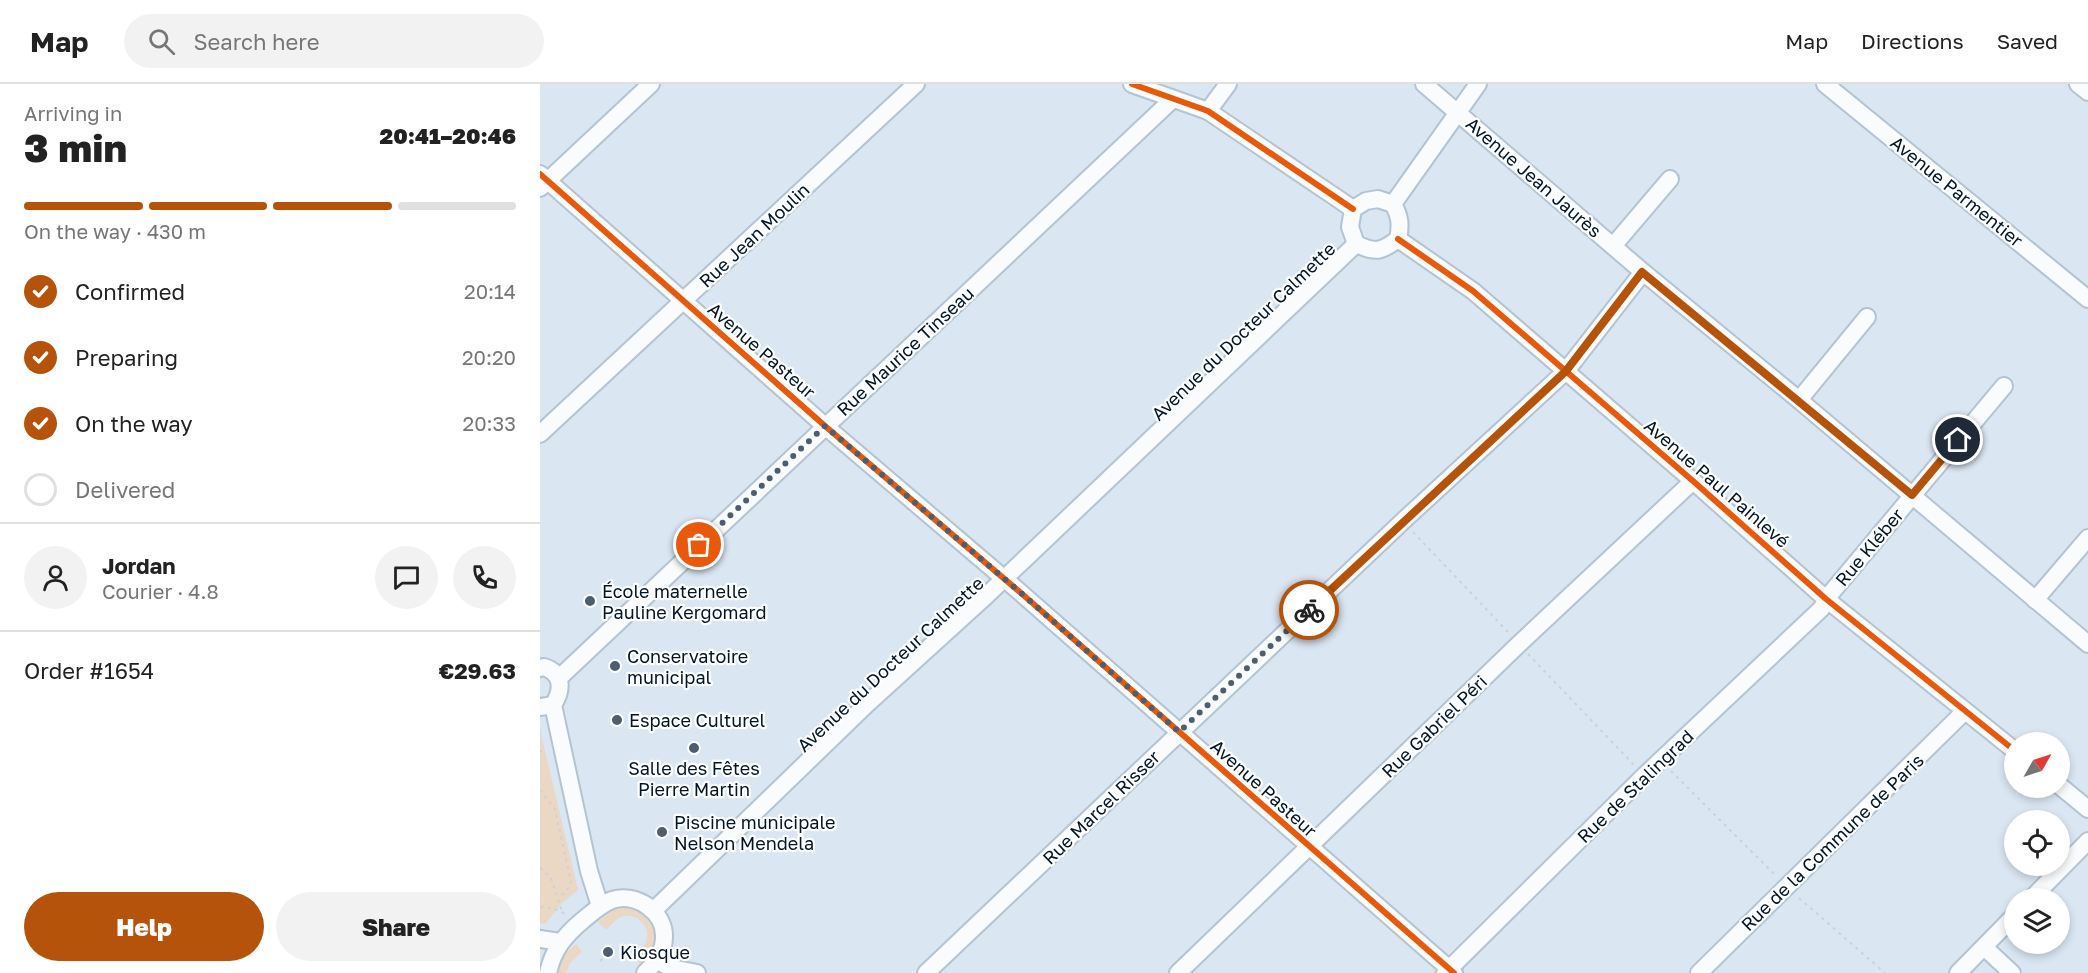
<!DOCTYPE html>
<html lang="en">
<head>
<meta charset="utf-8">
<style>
  :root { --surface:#fff; --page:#f2f2f2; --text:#222; --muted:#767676; --line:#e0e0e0; --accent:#b45309 }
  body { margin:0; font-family:"Golos Text",sans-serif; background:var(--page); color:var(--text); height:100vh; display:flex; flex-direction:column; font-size:22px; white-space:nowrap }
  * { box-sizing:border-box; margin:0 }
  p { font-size:20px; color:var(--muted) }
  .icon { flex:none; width:33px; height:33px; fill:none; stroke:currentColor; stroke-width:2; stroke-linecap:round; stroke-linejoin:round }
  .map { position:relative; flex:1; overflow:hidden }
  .details { display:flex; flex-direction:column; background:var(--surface); width:540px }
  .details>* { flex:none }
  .needle { width:39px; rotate:51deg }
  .fabs { position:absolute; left:1464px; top:648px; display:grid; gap:12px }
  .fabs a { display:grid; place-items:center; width:66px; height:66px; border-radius:50%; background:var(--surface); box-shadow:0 3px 9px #0003; font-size:30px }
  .pin { position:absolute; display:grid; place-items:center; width:51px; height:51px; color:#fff; margin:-26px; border:3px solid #fff; border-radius:50%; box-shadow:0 2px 6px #0007 }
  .courier { position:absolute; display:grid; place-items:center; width:60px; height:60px; margin:-30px; border:4px solid #b45309; border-radius:50%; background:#fff; color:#222; box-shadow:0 2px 8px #0007 }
  .summary em { font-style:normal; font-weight:800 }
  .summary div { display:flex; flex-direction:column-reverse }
  .summary { display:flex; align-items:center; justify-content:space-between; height:102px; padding:0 24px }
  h1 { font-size:39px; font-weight:800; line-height:45px }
  .bar { display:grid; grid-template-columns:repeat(4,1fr); gap:9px 6px; align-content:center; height:72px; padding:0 24px }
  .bar i { height:8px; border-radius:4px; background:var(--line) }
  .bar .current { background:var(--accent) }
  .bar p { grid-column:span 4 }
  .line { display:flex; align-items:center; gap:15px; padding:0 24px; border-top:2px solid var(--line) }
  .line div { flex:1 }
  .round { display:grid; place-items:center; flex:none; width:63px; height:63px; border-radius:32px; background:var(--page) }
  ol { padding:0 24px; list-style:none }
  li { display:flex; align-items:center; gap:18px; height:66px }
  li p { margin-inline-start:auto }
  li .icon { padding:6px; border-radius:50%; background:var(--accent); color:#fff; stroke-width:4 }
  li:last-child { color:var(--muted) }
  li i { width:33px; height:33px; border:3px solid var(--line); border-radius:50% }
  .cta { display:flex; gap:12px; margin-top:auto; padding:12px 24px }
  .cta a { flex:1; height:69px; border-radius:36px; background:var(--accent); color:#fff; font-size:24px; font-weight:800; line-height:69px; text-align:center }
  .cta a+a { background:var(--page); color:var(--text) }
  header { display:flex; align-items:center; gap:36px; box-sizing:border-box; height:84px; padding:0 30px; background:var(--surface); border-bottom:2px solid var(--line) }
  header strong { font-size:28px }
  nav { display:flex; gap:33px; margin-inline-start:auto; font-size:21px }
  .search { width:420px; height:54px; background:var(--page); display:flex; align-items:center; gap:15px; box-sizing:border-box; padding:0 21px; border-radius:33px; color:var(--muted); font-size:22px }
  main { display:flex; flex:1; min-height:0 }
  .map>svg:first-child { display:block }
</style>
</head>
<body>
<header>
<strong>Map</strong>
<div class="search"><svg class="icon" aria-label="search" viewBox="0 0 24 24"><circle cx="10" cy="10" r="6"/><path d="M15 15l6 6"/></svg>Search here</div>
<nav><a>Map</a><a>Directions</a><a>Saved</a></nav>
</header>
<main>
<section class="details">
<div class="summary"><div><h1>3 min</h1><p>Arriving in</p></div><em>20:41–20:46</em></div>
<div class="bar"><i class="current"></i><i class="current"></i><i class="current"></i><i></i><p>On the way · 430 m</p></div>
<ol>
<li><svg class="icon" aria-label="check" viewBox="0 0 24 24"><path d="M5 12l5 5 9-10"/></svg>Confirmed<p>20:14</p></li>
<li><svg class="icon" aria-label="check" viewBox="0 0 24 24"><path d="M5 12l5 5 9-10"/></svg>Preparing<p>20:20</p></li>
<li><svg class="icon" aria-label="check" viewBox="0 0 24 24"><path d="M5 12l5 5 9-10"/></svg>On the way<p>20:33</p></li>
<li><i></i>Delivered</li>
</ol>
<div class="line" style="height:108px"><a class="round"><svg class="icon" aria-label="person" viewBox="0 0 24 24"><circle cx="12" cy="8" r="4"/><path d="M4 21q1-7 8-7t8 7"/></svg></a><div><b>Jordan</b><p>Courier · 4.8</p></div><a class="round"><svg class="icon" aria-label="chat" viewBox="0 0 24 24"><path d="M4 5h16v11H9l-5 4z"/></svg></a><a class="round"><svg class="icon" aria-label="phone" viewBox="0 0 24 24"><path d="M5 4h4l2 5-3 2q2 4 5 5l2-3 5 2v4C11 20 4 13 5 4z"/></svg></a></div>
<div class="line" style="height:78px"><div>Order #1654</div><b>€29.63</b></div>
<div class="cta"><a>Help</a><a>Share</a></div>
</section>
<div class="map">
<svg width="1548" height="889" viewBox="0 0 1548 889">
  <rect width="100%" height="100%" fill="#dae6f2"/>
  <g fill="#ead7c4">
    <path d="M0,646l38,160 -16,13 -17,21 -5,-1z"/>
    <path d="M84,823c23,1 42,20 30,43 -3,5 -9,10 -14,14l-7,-8c4,-4 10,-8 13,-14 6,-15 -10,-31 -25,-25 -6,2 -10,8 -15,13l-8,-8 15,-12z"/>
    <path d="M36,860l6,8 -12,11 -4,10h-9l3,-14z"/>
  </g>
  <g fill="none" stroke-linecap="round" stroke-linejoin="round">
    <defs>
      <g id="minor">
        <path d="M592,0l76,27 145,98"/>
        <path d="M884,0l219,188 156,128 289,244"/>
        <path d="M1285,0l263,215"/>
        <path d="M1538,0l10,8"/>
        <path d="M668,27l20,-27"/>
        <path d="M0,90l285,252 196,167 433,380"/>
        <path d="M0,104l111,-104"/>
        <path d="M838,115l15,5c7,12 8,21 5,35 -17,13 -22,14 -42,5l-6,-17 3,-18 13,-8z"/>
        <path d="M853,120l85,-120"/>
        <path d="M858,155l75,52 220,190 133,118 188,151"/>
        <path d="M1073,162l57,-67"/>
        <path d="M1259,316l68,-83"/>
        <path d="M0,350l376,-350"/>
        <path d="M1495,516l53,-62"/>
        <path d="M0,584l4,-1c19,6 19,23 9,38l-13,2"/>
        <path d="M19,594l614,-579"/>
        <path d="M13,621l36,166 11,35"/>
        <path d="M1520,702l28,23"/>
        <path d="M1492,814l56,-57"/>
        <path d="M114,826l213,-206 120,-109 369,-351"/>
        <path d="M0,855l20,3"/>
        <path d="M1444,863l28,26"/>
        <path d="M117,877l15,7 25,5"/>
        <path d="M8,889c5,-23 16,-37 34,-52 10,-8 19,-17 30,-21 24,-8 53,12 52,37 0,15 -9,26 -19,36"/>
        <path d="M386,889l477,-452 163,-150 77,-99"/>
        <path d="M638,889l341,-329 174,-163"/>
        <path d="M905,889l199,-197 177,-167 10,-16 173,-207"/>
        <path d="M1159,889l266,-262"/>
        <path d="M1418,889l56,-57"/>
      </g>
    </defs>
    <use href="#minor" stroke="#b2c3d3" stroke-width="20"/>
    <g stroke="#cdd2d5" stroke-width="2" stroke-dasharray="3 4.5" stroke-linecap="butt">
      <path d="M873,448l95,100"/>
      <path d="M988,570l106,111"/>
      <path d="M0,667l2,1"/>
      <path d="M1131,687l104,104"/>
      <path d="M0,706l15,19 16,73 -1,4 -11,12"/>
      <path d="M0,784l11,10 11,33"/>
      <path d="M1259,814l86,75"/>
      <path d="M0,823l12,1 14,6"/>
      <path d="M60,877l4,-4"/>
    </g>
    <use href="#minor" stroke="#f9fbfd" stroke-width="16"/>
    <defs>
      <g id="cycleway">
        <path d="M592,0l76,27 145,98"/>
        <path d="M0,90l285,252 196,167 433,380"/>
        <path d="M858,155l75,52 220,190 133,118 188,151"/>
      </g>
    </defs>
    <use href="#cycleway" stroke="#fff" stroke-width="10"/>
    <use href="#cycleway" stroke="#e8590c" stroke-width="6"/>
  </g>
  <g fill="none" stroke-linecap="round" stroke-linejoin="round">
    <path stroke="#4c5e6f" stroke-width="6" stroke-dasharray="0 10.8" d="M159,461l126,-119 196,167 158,139 130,-122"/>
    <path stroke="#b45309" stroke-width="8" d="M769,526l257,-239 76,-99 270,223 46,-55"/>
  </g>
  <g fill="#4c5e6f" stroke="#fff" stroke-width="2">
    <circle cx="50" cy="517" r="6"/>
    <circle cx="75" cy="582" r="6"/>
    <circle cx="77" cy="636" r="6"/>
    <circle cx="154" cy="664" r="6"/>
    <circle cx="122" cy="748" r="6"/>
    <circle cx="68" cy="868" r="6"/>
  </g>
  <g text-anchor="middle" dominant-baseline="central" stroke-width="4.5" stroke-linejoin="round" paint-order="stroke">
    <g font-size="18" fill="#001528" stroke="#fff">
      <text transform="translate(994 93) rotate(41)">Avenue Jean Jaurès</text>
      <text transform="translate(1417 107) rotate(39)">Avenue Parmentier</text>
      <text transform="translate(214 151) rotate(-43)">Rue Jean Moulin</text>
      <text transform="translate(703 247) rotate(-44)">Avenue du Docteur Calmette</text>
      <text transform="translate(222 266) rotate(41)">Avenue Pasteur</text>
      <text transform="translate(365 267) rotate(-43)">Rue Maurice Tinseau</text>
      <text transform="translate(1177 399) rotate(41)">Avenue Paul Painlevé</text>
      <text transform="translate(1329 463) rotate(-50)">Rue Kléber</text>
      <text transform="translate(350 580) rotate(-43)">Avenue du Docteur Calmette</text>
      <text transform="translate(894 642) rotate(-44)">Rue Gabriel Péri</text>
      <text transform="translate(1095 702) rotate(-44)">Rue de Stalingrad</text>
      <text transform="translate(724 704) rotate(42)">Avenue Pasteur</text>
      <text transform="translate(561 723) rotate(-44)">Rue Marcel Risser</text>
      <text transform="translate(1292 758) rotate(-44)">Rue de la Commune de Paris</text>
    </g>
    <g font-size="18" fill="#001528" stroke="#fff" text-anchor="start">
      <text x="62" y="507">École maternelle<tspan x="62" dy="21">Pauline Kergomard</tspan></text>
      <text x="87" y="572">Conservatoire<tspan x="87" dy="21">municipal</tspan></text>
      <text x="89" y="636">Espace Culturel</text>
      <text x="154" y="684" text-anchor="middle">Salle des Fêtes<tspan x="154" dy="21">Pierre Martin</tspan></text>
      <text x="134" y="738">Piscine municipale<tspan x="134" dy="21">Nelson Mendela</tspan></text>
      <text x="80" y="868">Kiosque</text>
    </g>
  </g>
</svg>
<div class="fabs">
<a><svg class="needle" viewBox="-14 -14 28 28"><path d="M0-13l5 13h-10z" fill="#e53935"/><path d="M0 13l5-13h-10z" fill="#767676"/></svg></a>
<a><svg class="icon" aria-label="locate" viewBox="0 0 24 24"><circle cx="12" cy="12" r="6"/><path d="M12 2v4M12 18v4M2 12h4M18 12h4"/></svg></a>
<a><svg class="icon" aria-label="layers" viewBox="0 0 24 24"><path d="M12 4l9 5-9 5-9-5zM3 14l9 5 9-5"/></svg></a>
</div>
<div class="pin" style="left:159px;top:461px;background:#ea580c"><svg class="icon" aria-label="bag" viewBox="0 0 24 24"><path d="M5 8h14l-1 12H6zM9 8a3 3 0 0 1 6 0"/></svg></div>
<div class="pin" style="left:1418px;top:356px;background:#1f2937"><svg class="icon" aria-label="home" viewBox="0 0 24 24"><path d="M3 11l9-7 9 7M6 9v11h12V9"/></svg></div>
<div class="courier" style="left:769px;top:526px"><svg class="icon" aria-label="bike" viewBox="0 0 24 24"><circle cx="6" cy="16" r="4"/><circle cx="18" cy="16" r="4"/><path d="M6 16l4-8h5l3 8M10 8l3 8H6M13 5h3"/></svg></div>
</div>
</main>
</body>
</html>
